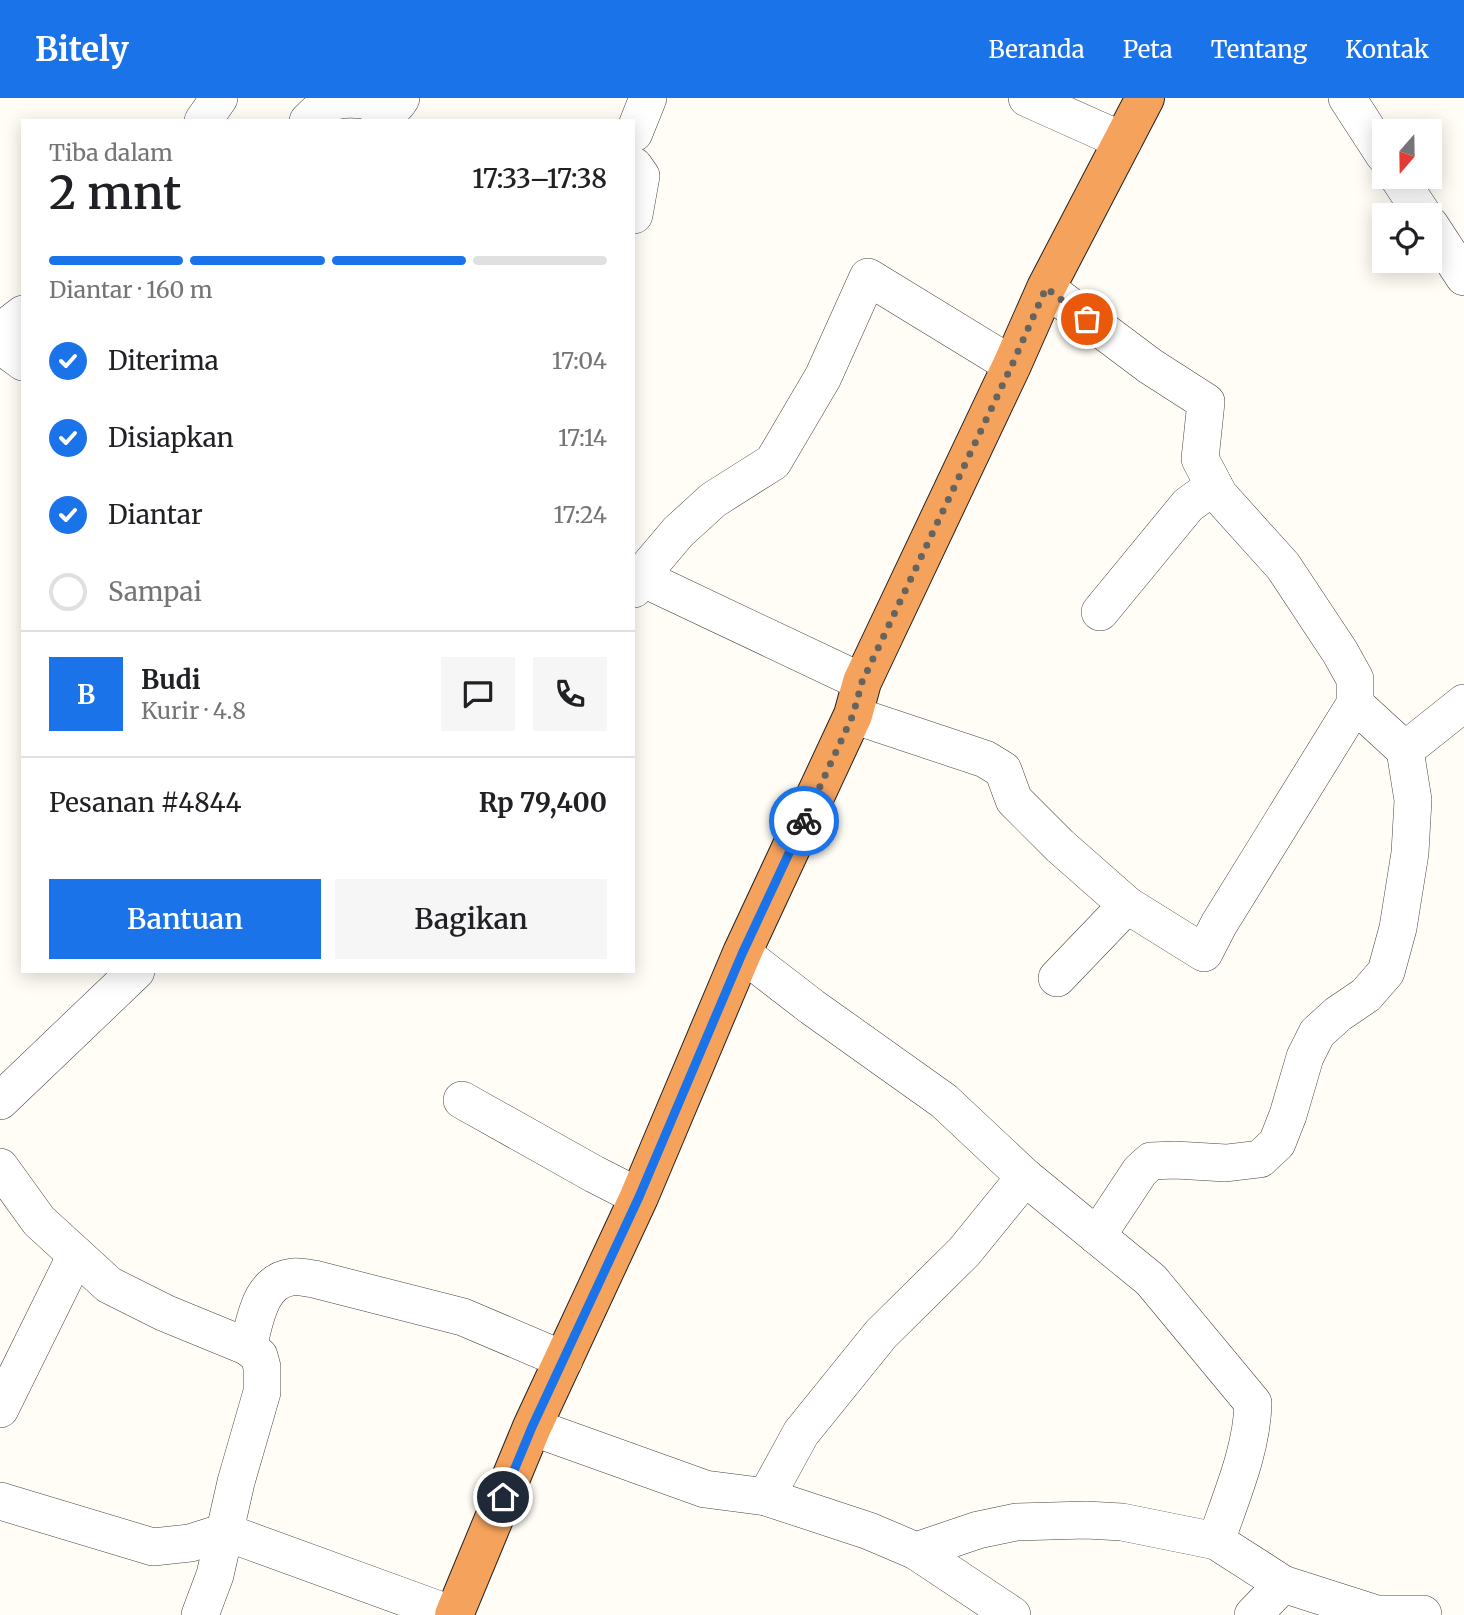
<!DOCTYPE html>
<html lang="id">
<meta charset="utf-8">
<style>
body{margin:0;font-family:Merriweather,serif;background:#f6f6f6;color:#202124;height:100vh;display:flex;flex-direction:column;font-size:26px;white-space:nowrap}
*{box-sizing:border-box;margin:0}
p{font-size:23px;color:#757577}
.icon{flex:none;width:38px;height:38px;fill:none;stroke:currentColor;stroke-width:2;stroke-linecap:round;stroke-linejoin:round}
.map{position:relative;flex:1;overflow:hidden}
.details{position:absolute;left:21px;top:21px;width:614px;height:854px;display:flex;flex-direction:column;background:#fff;border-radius:0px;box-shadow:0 4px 18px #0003}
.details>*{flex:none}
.needle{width:46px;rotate:200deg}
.controls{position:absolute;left:1372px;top:21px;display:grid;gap:14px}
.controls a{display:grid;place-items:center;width:70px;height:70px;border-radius:0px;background:#fff;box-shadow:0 4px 18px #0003;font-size:35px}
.pin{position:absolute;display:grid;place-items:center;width:60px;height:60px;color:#fff;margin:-30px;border:4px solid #fff;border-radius:50%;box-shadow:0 2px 7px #0007}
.courier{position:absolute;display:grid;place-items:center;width:70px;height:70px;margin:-35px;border:5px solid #1a73e8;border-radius:50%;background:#fff;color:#222;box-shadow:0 2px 9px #0007}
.headline em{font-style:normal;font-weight:600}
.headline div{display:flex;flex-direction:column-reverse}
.headline{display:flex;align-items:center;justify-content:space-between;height:119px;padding:0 28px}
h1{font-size:46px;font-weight:600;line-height:52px}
.bar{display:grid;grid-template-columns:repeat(4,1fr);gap:10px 7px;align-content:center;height:84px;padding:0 28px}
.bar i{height:9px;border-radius:5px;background:#e0e0e0}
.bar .active{background:#1a73e8}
.bar p{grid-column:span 4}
.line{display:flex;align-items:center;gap:18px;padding:0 28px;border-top:2px solid #e0e0e0}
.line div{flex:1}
.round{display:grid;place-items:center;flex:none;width:74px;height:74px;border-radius:0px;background:#f6f6f6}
ol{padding:0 28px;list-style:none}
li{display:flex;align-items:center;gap:21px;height:77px}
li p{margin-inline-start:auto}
li .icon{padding:7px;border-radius:50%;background:#1a73e8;color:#fff;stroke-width:4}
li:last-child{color:#757577}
li i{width:38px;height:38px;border:4px solid #e0e0e0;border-radius:50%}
.action{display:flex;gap:14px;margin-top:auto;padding:14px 28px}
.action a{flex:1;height:80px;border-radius:0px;background:#1a73e8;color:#fff;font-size:28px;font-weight:600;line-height:80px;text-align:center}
.action a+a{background:#f6f6f6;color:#202124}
header{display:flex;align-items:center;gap:42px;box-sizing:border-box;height:98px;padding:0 35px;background:#1a73e8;color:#fff}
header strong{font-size:33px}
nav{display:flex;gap:38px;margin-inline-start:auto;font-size:24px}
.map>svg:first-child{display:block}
</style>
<header>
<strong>Bitely</strong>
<nav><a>Beranda</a><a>Peta</a><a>Tentang</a><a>Kontak</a></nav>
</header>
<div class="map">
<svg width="1464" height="1517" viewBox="0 0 1464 1517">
<rect width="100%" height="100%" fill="#fffdf5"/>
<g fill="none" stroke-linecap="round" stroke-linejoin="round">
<defs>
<g id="minor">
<polyline points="1027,0 1123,43"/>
<polyline points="1347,0 1384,57"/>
<polyline points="203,23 219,0"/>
<path d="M308,23C315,16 325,6 335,3C343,1 355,1 363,2C379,5 389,21 401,0"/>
<polyline points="634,35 648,0"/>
<polyline points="634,68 641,78 634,117"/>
<polyline points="1398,79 1423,117"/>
<polyline points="1430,127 1464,179"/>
<polyline points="0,234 23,216"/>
<polyline points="0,247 23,264"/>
<polyline points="640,479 862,584"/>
<polyline points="634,491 640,479 678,434 713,402 773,364 823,279 868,179 1012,267"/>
<polyline points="1100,514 1188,407 1214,388"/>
<polyline points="1355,606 1405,652 1464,605"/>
<polyline points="853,617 985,661 1003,672 1014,702 1060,748 1127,807 1204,855 1219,826 1355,606 1355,581 1340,554 1283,468 1219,397 1200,361 1206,304 1150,268 1046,190"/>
<path d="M742,855L812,909L944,1003L1025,1079L1151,1182L1253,1305C1252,1352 1231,1399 1216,1443L1122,1424L1086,1422L1016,1424L978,1432L916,1453"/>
<polyline points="1057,880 1127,807"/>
<polyline points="462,1002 594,1076 639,1099"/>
<polyline points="0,1003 136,873"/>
<path d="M0,1069L39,1123L109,1187L165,1215L248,1249C255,1224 259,1183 292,1179C299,1178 307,1180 314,1181L463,1219L564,1262"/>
<polyline points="1097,1138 1140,1073 1151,1063 1175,1062 1226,1065 1260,1061 1277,1045 1288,1017 1305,959 1317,935 1338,916 1366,897 1386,874 1398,830 1410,755 1413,702 1405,652"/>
<polyline points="0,1311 76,1157"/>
<polyline points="532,1329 705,1391 766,1399 801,1335 881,1236 964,1154 1025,1079"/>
<polyline points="766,1399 869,1433 916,1453 1012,1517"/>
<polyline points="0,1403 153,1449 190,1445 225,1434 453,1517"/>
<polyline points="1216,1443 1283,1486"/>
<polyline points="200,1517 215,1477 236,1384 262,1294 262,1269 259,1258 248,1249"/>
<polyline points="1253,1517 1283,1486 1377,1516 1423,1516"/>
</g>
<polyline id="highway" points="454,1517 532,1329 639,1099 742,855 853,617 862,584 1012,267 1046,190 1145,0"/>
</defs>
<use href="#minor" stroke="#444" stroke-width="38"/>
<use href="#highway" stroke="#222" stroke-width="40"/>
<use href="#minor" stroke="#fff" stroke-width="37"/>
<use href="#highway" stroke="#f5a25d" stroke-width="38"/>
</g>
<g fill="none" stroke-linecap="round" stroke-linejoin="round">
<polyline stroke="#646461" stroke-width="7" stroke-dasharray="0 12.6" points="804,723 853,617 862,584 1012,267 1046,190 1087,221"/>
<polyline stroke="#1a73e8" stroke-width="9" points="503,1399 532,1329 639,1099 742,856 804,723"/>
</g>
</svg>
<div class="controls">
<a><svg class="needle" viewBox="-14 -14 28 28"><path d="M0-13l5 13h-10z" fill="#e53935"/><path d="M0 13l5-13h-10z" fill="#757577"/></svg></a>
<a><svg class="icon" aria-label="locate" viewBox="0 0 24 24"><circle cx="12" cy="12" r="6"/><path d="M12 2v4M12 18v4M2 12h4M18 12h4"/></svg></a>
</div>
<div class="pin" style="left:1087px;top:221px;background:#ea580c"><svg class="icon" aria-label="bag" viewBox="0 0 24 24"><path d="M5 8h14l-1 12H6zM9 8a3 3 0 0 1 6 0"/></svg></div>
<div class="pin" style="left:503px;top:1399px;background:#1f2937"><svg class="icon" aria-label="home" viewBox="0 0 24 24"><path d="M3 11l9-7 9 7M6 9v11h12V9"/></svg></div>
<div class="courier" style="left:804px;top:723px"><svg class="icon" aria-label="bike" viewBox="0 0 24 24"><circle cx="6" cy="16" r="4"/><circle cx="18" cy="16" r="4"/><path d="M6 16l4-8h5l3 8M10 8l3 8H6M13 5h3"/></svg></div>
<section class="details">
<div class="headline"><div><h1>2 mnt</h1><p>Tiba dalam</p></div><em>17:33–17:38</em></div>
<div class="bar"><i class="active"></i><i class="active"></i><i class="active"></i><i></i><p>Diantar · 160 m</p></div>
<ol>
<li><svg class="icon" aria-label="check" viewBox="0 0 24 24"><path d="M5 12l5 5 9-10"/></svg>Diterima<p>17:04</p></li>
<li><svg class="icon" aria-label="check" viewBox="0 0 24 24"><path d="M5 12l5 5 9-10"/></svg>Disiapkan<p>17:14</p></li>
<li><svg class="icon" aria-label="check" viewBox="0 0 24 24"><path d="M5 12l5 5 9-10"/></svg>Diantar<p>17:24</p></li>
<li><i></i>Sampai</li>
</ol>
<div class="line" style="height:126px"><b class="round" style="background:#1a73e8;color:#fff">B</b><div><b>Budi</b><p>Kurir · 4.8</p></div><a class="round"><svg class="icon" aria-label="chat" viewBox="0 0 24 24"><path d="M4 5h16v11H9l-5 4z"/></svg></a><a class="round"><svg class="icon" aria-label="phone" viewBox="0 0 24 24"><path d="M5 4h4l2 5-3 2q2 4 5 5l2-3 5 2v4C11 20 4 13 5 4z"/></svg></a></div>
<div class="line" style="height:91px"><div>Pesanan #4844</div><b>Rp 79,400</b></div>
<div class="action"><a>Bantuan</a><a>Bagikan</a></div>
</section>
</div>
